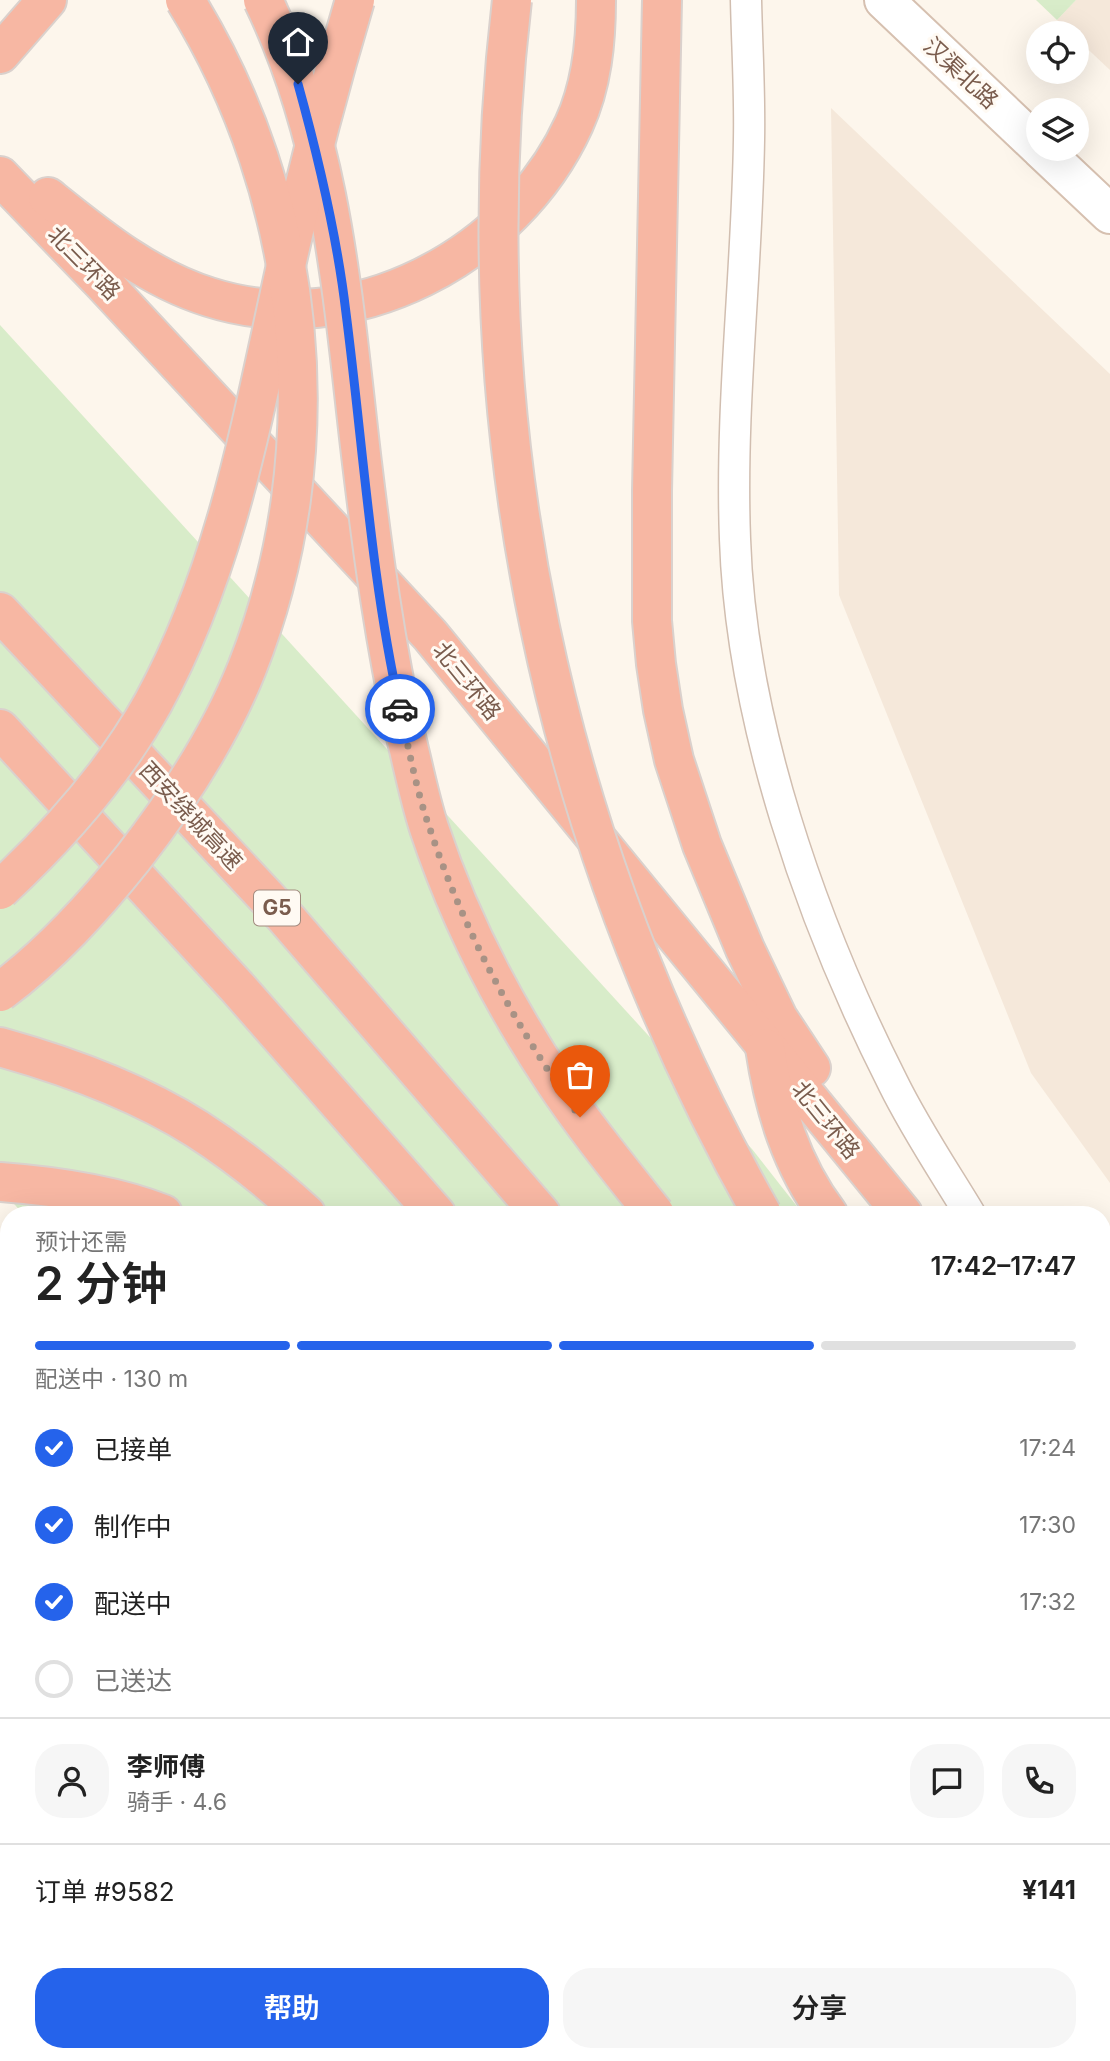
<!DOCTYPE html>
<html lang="zh">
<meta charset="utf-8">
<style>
body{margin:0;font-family:Inter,"Noto Sans SC",sans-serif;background:#f6f6f6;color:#222;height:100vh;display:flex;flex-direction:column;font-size:26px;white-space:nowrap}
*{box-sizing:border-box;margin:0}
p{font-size:23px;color:#767676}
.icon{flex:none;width:38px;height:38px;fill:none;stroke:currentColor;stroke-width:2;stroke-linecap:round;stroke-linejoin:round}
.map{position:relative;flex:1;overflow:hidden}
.drawer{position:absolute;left:0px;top:1206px;width:1111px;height:856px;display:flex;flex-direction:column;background:#fff;border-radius:28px 28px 0 0;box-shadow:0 7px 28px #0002}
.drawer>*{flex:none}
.buttons{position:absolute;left:1026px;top:21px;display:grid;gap:14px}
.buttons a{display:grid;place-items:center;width:63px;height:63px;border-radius:50%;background:#fff;box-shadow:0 7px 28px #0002;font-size:35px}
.pin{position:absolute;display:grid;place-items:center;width:60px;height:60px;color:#fff;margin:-72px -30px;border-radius:50% 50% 50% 0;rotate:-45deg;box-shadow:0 0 7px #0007}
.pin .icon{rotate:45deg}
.courier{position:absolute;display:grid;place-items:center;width:70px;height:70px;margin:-35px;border:5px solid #2563eb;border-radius:50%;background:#fff;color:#222;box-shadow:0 2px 9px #0007}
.summary em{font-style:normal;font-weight:600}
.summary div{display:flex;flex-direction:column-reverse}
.summary{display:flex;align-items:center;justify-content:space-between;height:119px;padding:0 35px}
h1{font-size:46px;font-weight:600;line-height:52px}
.bar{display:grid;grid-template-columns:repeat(4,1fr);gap:10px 7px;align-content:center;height:84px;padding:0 35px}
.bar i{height:9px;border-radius:5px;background:#e0e0e0}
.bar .on{background:#2563eb}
.bar p{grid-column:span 4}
.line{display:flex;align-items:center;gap:18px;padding:0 35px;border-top:2px solid #e0e0e0}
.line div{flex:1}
.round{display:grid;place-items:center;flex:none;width:74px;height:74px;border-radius:28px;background:#f6f6f6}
ol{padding:0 35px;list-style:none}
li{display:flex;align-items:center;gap:21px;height:77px}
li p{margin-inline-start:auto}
li .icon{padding:7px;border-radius:50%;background:#2563eb;color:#fff;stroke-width:4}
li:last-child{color:#767676}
li i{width:38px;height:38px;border:4px solid #e0e0e0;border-radius:50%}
.button{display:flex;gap:14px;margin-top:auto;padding:14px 35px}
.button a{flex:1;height:80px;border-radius:28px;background:#2563eb;color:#fff;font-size:28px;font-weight:600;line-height:80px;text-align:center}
.button a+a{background:#f6f6f6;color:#222}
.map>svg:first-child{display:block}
</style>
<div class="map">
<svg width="1110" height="2061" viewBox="0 0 1110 2061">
<rect width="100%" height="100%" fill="#fdf6ec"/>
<g fill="#f5e8da">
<polygon points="1076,0 1110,0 1110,70 1076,38 1076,33 1071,33 1057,20"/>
<polygon points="831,108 1110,374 1110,1183 1031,1073 839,595"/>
</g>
<g fill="#d8ecc9">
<polygon points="1036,0 1076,0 1057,20"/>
<polygon points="0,325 752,1149 803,1214 23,1214 0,1188"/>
<polygon points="1103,1601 1110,1611 1110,2061 710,2061 704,2053 1102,2053"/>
</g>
<polygon fill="#f3d5c3" stroke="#e6bba3" stroke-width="2" points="1110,1806 1110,1843 1102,1833 1102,1811"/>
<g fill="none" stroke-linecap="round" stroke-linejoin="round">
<defs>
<g id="street">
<path d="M746,0C747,46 750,93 749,140C747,273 730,406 735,539C741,721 811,921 893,1083C915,1128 944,1171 970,1214"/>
<polyline points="1102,1431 1110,1443"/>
<polyline points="0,1547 9,1552"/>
</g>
<g id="secondary">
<polyline points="884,0 1038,146"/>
<polyline points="1041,149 1110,214"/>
</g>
<g id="highway">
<polyline points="662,0 652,491 652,621 656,664 663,710 674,760 702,845 745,949 778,1018 811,1068"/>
<polyline points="0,54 47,0"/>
<polyline points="0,176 103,283 430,635 903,1214"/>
<path d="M48,197C98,237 148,278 209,297C352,343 514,256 574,124C592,85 596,42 596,0"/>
<polyline points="0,612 286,918 541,1214"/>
<polyline points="0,729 237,987 436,1214"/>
<path d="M0,1047C68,1066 137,1091 197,1129C236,1154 272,1183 306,1214"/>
<path d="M765,1048C774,1108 791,1165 828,1214"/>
<path d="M0,1182C54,1186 112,1194 163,1214"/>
<polyline points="0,1278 9,1287"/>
<polyline points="0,1458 9,1462"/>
<polyline points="1102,1462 1110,1472"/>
<polyline points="1102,1584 1110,1594"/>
<polyline points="1102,1701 1110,1711"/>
<polyline points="1102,1933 1110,1943"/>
<polyline points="628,2053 634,2061"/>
<polyline points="938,2053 943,2061"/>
<polyline points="1093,2053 1099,2061"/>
</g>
</defs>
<use href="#street" stroke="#d1beb0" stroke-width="33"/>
<use href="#secondary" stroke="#d6c0b0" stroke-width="42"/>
<use href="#highway" stroke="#dad1cd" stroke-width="42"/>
<use href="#street" stroke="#fff" stroke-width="30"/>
<use href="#secondary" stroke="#fff" stroke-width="38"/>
<use href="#highway" stroke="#f7b7a3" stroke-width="38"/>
<defs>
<g id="highway-bridge">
<path d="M263,0C334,147 343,304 362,463C373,554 385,644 405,733C413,765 419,797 429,828C458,916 502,1002 553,1079C584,1126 620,1170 655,1214"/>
<path d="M512,0C462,424 553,843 762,1214"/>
<path d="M0,890C58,836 114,773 153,703C227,567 252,420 285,270C305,179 328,90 355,0"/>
<path d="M0,992C51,954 93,908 133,858C178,800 220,736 247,668C333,451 308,198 185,0"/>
</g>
</defs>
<use href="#highway-bridge" stroke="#dad1cd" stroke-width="42" stroke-linecap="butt"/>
<use href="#highway-bridge" stroke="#f7b7a3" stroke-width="38"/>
</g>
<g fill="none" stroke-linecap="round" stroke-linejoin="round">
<path stroke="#a89285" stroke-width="7" stroke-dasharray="0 12.6" d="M400,709C409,749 416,790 430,829C464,932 517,1029 580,1117"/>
<path stroke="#2563eb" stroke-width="9" d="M298,84C319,160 337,235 346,313C363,445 371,579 400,709"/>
</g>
<g text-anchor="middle" stroke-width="6" stroke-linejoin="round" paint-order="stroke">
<rect fill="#fffaf3" stroke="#a28b7f" stroke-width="2" x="254" y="890.5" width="46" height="35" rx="5"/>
<g font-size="21" font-weight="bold" fill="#7a5c4d">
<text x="277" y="915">G5</text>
</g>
<g font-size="23" fill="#7a5c4d" stroke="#fffaf3">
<text transform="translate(961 73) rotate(43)" y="8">汉渠北路</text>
<text transform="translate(84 263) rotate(46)" y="8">北三环路</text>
<text transform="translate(467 681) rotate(51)" y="8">北三环路</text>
<text transform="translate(191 816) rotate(47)" y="8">西安绕城高速</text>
<text transform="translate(826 1120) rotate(51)" y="8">北三环路</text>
</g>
</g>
</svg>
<div class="buttons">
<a><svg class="icon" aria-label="locate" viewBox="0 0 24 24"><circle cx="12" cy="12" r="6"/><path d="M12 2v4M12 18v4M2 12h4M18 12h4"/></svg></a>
<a><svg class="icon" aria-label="layers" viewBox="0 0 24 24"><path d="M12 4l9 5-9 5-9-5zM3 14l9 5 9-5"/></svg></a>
</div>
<div class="pin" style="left:580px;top:1117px;background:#ea580c"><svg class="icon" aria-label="bag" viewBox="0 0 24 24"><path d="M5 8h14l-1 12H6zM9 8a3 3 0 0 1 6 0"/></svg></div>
<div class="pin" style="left:298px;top:84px;background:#1f2937"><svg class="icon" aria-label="home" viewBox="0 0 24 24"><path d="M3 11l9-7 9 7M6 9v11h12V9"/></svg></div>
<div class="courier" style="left:400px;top:709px"><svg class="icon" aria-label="car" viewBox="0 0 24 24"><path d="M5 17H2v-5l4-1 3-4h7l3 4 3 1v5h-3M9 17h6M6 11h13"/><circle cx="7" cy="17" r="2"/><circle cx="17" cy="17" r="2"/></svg></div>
<section class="drawer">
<div class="summary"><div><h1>2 分钟</h1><p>预计还需</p></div><em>17:42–17:47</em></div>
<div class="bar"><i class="on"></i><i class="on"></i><i class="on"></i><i></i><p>配送中 · 130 m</p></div>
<ol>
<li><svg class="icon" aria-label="check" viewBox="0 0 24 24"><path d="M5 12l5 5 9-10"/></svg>已接单<p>17:24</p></li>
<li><svg class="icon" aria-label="check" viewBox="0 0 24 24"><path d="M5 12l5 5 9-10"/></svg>制作中<p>17:30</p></li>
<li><svg class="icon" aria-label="check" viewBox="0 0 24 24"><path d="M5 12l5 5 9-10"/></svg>配送中<p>17:32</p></li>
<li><i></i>已送达</li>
</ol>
<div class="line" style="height:126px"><a class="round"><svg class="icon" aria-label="person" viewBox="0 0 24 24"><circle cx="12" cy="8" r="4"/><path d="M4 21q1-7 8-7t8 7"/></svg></a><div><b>李师傅</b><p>骑手 · 4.6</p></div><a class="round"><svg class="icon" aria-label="chat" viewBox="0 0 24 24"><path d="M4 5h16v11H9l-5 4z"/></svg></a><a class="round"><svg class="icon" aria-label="phone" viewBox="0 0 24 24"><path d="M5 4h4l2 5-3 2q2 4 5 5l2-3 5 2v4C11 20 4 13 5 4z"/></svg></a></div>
<div class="line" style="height:91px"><div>订单 #9582</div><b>¥141</b></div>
<div class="button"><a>帮助</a><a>分享</a></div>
</section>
</div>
